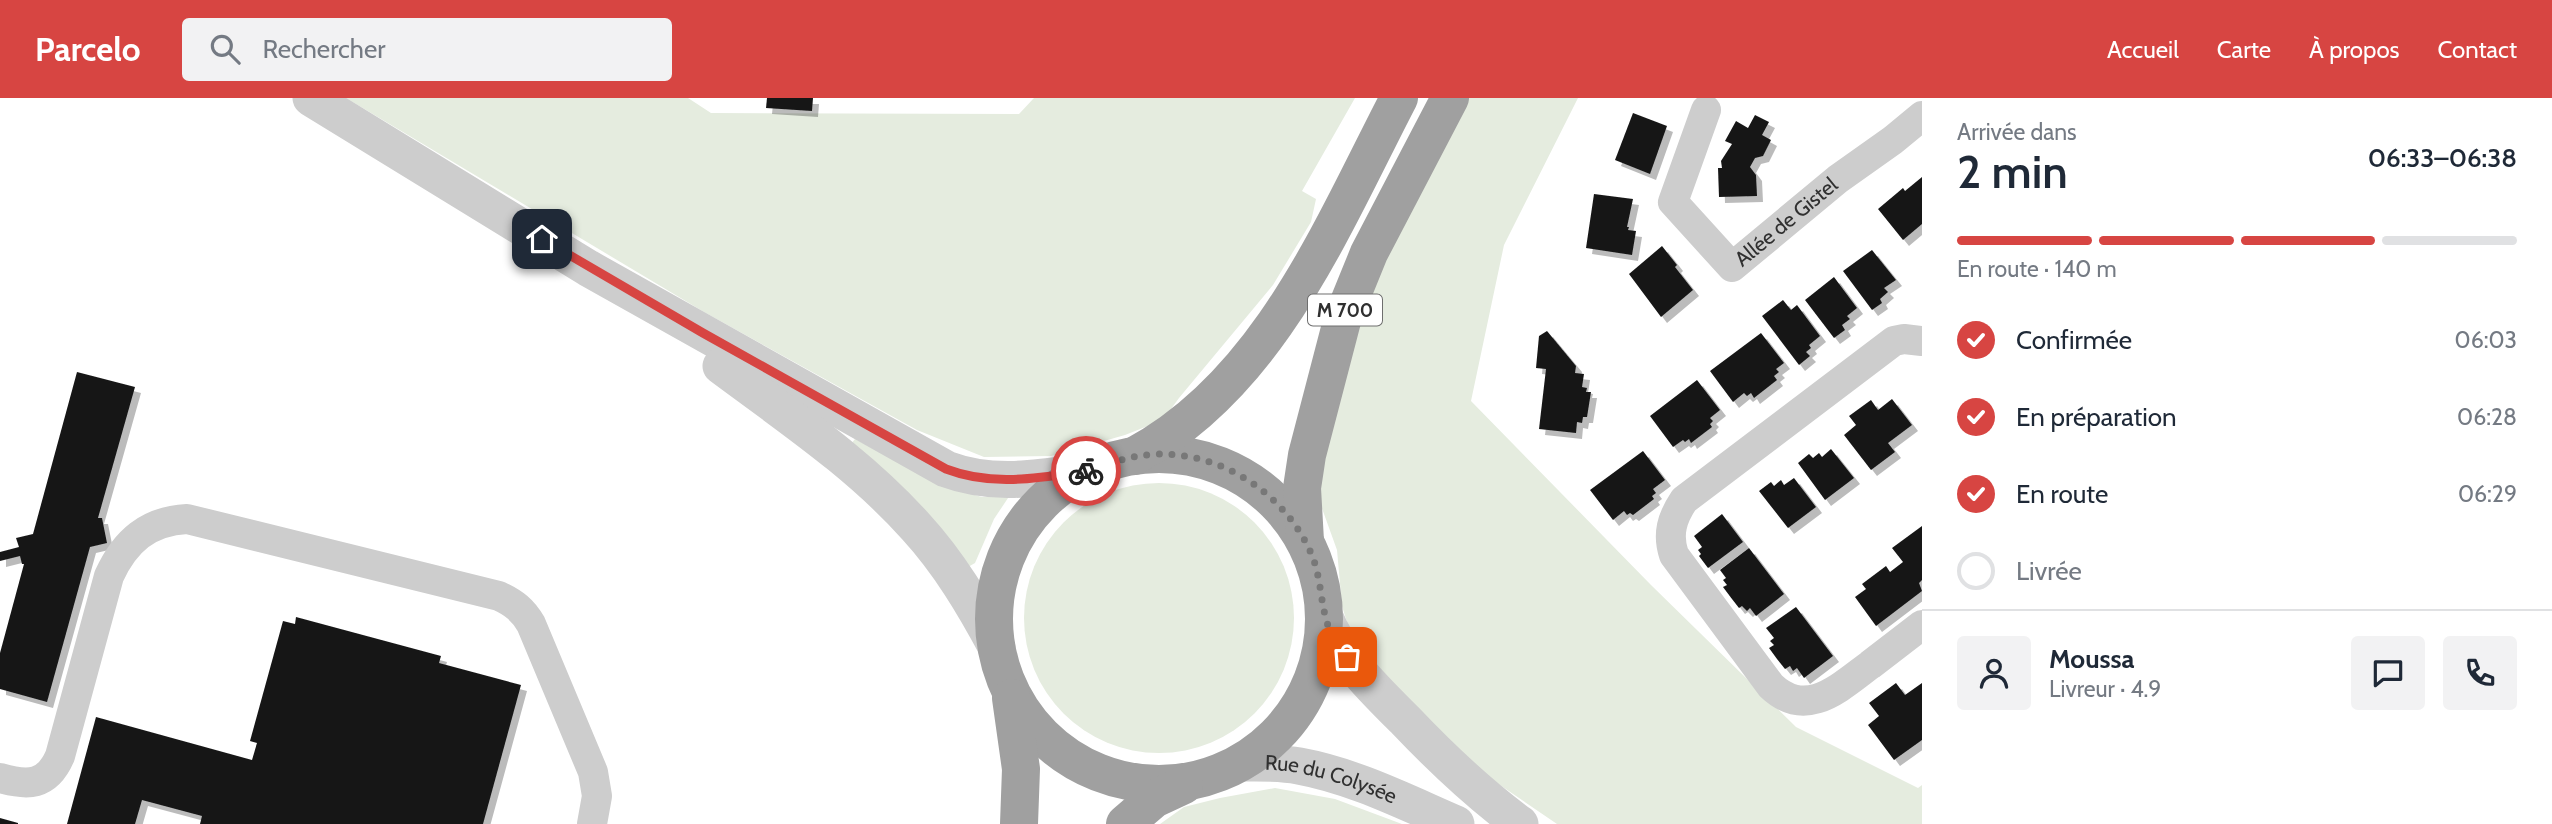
<!DOCTYPE html>
<html lang="fr">
<meta charset="utf-8">
<style>
body{margin:0;font-family:Cabin,sans-serif;background:#f2f2f3;color:#1f2937;height:100vh;display:flex;flex-direction:column;font-size:26px;white-space:nowrap}
*{box-sizing:border-box;margin:0}
p{font-size:23px;color:#747a83}
.icon{flex:none;width:38px;height:38px;fill:none;stroke:currentColor;stroke-width:2;stroke-linecap:round;stroke-linejoin:round}
.map{position:relative;flex:1;overflow:hidden}
.details{display:flex;flex-direction:column;background:#fff;width:630px}
.details>*{flex:none}
.pin{position:absolute;display:grid;place-items:center;width:60px;height:60px;color:#fff;margin:-30px;border-radius:14px;box-shadow:0 4px 10px #0006}
.courier{position:absolute;display:grid;place-items:center;width:70px;height:70px;margin:-35px;border:5px solid #d74542;border-radius:50%;background:#fff;color:#222;box-shadow:0 2px 9px #0007}
.head em{font-style:normal;font-weight:600}
.head div{display:flex;flex-direction:column-reverse}
.head{display:flex;align-items:center;justify-content:space-between;height:119px;padding:0 35px}
h1{font-size:46px;font-weight:600;line-height:52px}
.bar{display:grid;grid-template-columns:repeat(4,1fr);gap:10px 7px;align-content:center;height:84px;padding:0 35px}
.bar i{height:9px;border-radius:5px;background:#e0e1e3}
.bar .current{background:#d74542}
.bar p{grid-column:span 4}
.line{display:flex;align-items:center;gap:18px;padding:0 35px;border-top:2px solid #e0e1e3}
.line div{flex:1}
.round{display:grid;place-items:center;flex:none;width:74px;height:74px;border-radius:7px;background:#f2f2f3}
ol{padding:0 35px;list-style:none}
li{display:flex;align-items:center;gap:21px;height:77px}
li p{margin-inline-start:auto}
li .icon{padding:7px;border-radius:50%;background:#d74542;color:#fff;stroke-width:4}
li:last-child{color:#747a83}
li i{width:38px;height:38px;border:4px solid #e0e1e3;border-radius:50%}
header{display:flex;align-items:center;gap:42px;box-sizing:border-box;height:98px;padding:0 35px;background:#d74542;color:#fff}
header strong{font-size:33px}
nav{display:flex;gap:38px;margin-inline-start:auto;font-size:24px}
.search{width:490px;height:63px;background:#f2f2f3;display:flex;align-items:center;gap:18px;box-sizing:border-box;padding:0 24px;border-radius:7px;color:#747a83;font-size:26px}
main{display:flex;flex:1;min-height:0}
.map>svg:first-child{display:block}
</style>
<header>
<strong>Parcelo</strong>
<div class="search"><svg class="icon" aria-label="search" viewBox="0 0 24 24"><circle cx="10" cy="10" r="6"/><path d="M15 15l6 6"/></svg>Rechercher</div>
<nav><a>Accueil</a><a>Carte</a><a>À propos</a><a>Contact</a></nav>
</header>
<main>
<div class="map">
<svg width="1922" height="726" viewBox="0 0 1922 726">
<defs>
<filter id="shadow"><feDropShadow dx="6" dy="6" stdDeviation="0" flood-color="#0004"/></filter>
</defs>
<rect width="100%" height="100%" fill="#fff"/>
<g fill="#e5ecdf">
<polygon points="346,0 688,0 711,15 1019,16 1034,0 1355,0 1302,93 1316,101 1311,124 1273,187 1179,300 1163,322 1125,337 1051,358 984,359 917,332 704,214"/>
<polygon points="1464,0 1578,0 1504,147 1471,303 1651,487 1796,629 1918,690 1922,687 1922,726 1557,726 1494,683 1443,641 1366,558 1349,531 1342,508 1337,452 1319,402 1317,377 1354,232 1380,164"/>
<polygon points="855,341 946,389 982,399 1010,397 994,421 975,465 968,469 851,346"/>
<circle cx="1159" cy="520" r="135"/>
<polygon points="1275,690 1335,701 1402,726 1160,726 1184,709 1220,700"/>
</g>
<g fill="#171717" filter="url(#shadow)">
<polygon points="767,0 813,0 812,13 766,10"/>
<polygon points="1633,15 1667,28 1650,76 1615,62"/>
<polygon points="1755,17 1769,24 1762,37 1771,42 1763,58 1755,60 1750,69 1756,77 1757,98 1719,99 1718,70 1722,70 1721,63 1732,46 1725,43 1736,23 1748,30"/>
<polygon points="1922,79 1922,126 1903,142 1878,111 1903,90 1905,93"/>
<polygon points="1594,96 1633,101 1627,129 1629,129 1628,132 1636,133 1632,157 1586,150"/>
<polygon points="1662,148 1677,167 1675,169 1693,192 1661,219 1629,176"/>
<polygon points="1872,152 1896,182 1884,190 1888,194 1880,201 1882,205 1872,212 1843,173"/>
<polygon points="1834,179 1857,210 1847,218 1850,221 1842,227 1845,232 1834,240 1805,202"/>
<polygon points="1783,202 1791,212 1797,207 1820,238 1809,247 1811,250 1806,254 1810,258 1799,267 1762,218"/>
<polygon points="1547,233 1576,268 1575,275 1584,276 1582,289 1587,290 1586,294 1591,294 1587,319 1583,319 1582,325 1577,324 1576,335 1539,331 1546,271 1536,270 1539,238"/>
<polygon points="1761,235 1784,265 1776,271 1779,274 1774,278 1777,282 1754,300 1751,295 1747,298 1744,295 1733,304 1710,273"/>
<polygon points="77,274 135,289 98,420 102,420 107,445 90,449 47,604 0,591 0,555 24,466 22,466 20,458 0,463 0,454 19,449 16,440 33,436"/>
<polygon points="1697,282 1720,312 1710,320 1713,323 1710,326 1712,329 1691,345 1689,341 1685,344 1683,342 1673,349 1650,318"/>
<polygon points="1892,301 1912,327 1888,345 1895,354 1871,372 1844,337 1856,327 1849,318 1871,302 1878,312"/>
<polygon points="1831,351 1854,380 1825,402 1798,365 1809,356 1813,360 1819,355 1822,359"/>
<polygon points="1643,353 1665,382 1653,391 1656,395 1652,398 1654,401 1633,417 1630,415 1627,417 1624,413 1613,422 1590,392"/>
<polygon points="1794,380 1816,409 1788,430 1759,393 1771,384 1774,388 1781,382 1784,387"/>
<polygon points="1722,416 1743,444 1708,470 1699,458 1701,456 1698,452 1702,449 1694,438"/>
<polygon points="1922,428 1922,482 1919,485 1922,493 1876,528 1855,499 1866,491 1862,486 1886,468 1890,474 1903,464 1892,450"/>
<polygon points="1749,450 1784,496 1756,518 1750,510 1747,513 1742,508 1739,510 1732,501 1723,489 1727,487 1723,482 1726,480 1720,472"/>
<polygon points="1796,509 1833,558 1804,580 1797,570 1793,573 1790,568 1785,571 1777,561 1769,550 1774,547 1770,543 1774,540 1766,530"/>
<polygon points="296,519 441,558 439,565 521,587 483,726 200,726 202,718 142,702 135,726 67,726 96,619 252,662 257,645 250,643 283,523 295,526"/>
<polygon points="1896,585 1905,597 1922,585 1922,642 1894,662 1868,627 1879,618 1869,605"/>
<polygon points="0,720 18,725 18,726 0,726"/>
</g>
<g fill="none" stroke-linecap="round" stroke-linejoin="round">
<g stroke="#cdcdcd" stroke-width="30">
<path id="s1" d="M1706,12L1673,104L1732,169L1838,81L1893,42L1922,18"/>
<path d="M1922,243L1904,241L1894,243L1684,402C1672,420 1667,436 1674,457L1771,588C1807,622 1840,589 1870,567C1887,554 1905,540 1922,527"/>
<path d="M0,680C28,688 47,688 60,658L109,478C125,443 148,423 187,421L499,498C514,505 523,512 531,526L593,674L597,698L592,726"/>
</g>
<g stroke="#cdcdcd" stroke-width="37">
<path d="M311,0L588,170L946,371C994,389 1039,380 1088,373"/>
<path d="M721,268C788,318 860,366 916,429C949,465 974,507 997,550"/>
<path d="M1324,517C1340,559 1374,591 1405,622C1441,660 1478,695 1520,726"/>
<path id="s2" d="M1240,665C1260,665 1279,664 1299,668C1354,678 1405,704 1456,726"/>
</g>
<g stroke="#a0a0a0" stroke-width="38">
<circle cx="1159" cy="521" r="165"/>
<path d="M1134,358C1269,286 1332,129 1399,0"/>
<polyline points="1305,443 1302,390 1307,357 1343,219 1369,155 1450,0"/>
<polyline points="1011,600 1021,671 1019,726"/>
<polyline points="1125,726 1154,701 1184,687"/>
</g>
</g>
<g fill="none" stroke-linecap="round" stroke-linejoin="round">
<path stroke="#787878" stroke-width="7" stroke-dasharray="0 12.6" d="M1086,373C1110,365 1132,357 1158,356C1223,355 1285,396 1311,455C1320,476 1320,496 1325,517C1328,533 1338,547 1347,559"/>
<path stroke="#d74542" stroke-width="9" d="M542,141L703,235L946,371C993,389 1037,380 1086,373"/>
</g>
<g text-anchor="middle" stroke-width="7" stroke-linejoin="round" paint-order="stroke">
<rect fill="#fff" stroke="#6e6e6e" stroke-width="2" x="1308" y="196.5" width="74" height="31" rx="5"/>
<g font-size="19" font-weight="bold" fill="#303030">
<text x="1345" y="219">M 700</text>
</g>
<g font-size="21" fill="#303030" stroke="#fff">
<text dy="7" stroke="none"><textPath href="#s1" startOffset="256">Allée de Gistel</textPath></text>
<text dy="7" stroke="none"><textPath href="#s2" startOffset="93">Rue du Colysée</textPath></text>
</g>
</g>
</svg>
<div class="pin" style="left:1347px;top:559px;background:#ea580c"><svg class="icon" aria-label="bag" viewBox="0 0 24 24"><path d="M5 8h14l-1 12H6zM9 8a3 3 0 0 1 6 0"/></svg></div>
<div class="pin" style="left:542px;top:141px;background:#1f2937"><svg class="icon" aria-label="home" viewBox="0 0 24 24"><path d="M3 11l9-7 9 7M6 9v11h12V9"/></svg></div>
<div class="courier" style="left:1086px;top:373px"><svg class="icon" aria-label="bike" viewBox="0 0 24 24"><circle cx="6" cy="16" r="4"/><circle cx="18" cy="16" r="4"/><path d="M6 16l4-8h5l3 8M10 8l3 8H6M13 5h3"/></svg></div>
</div>
<section class="details">
<div class="head"><div><h1>2 min</h1><p>Arrivée dans</p></div><em>06:33–06:38</em></div>
<div class="bar"><i class="current"></i><i class="current"></i><i class="current"></i><i></i><p>En route · 140 m</p></div>
<ol>
<li><svg class="icon" aria-label="check" viewBox="0 0 24 24"><path d="M5 12l5 5 9-10"/></svg>Confirmée<p>06:03</p></li>
<li><svg class="icon" aria-label="check" viewBox="0 0 24 24"><path d="M5 12l5 5 9-10"/></svg>En préparation<p>06:28</p></li>
<li><svg class="icon" aria-label="check" viewBox="0 0 24 24"><path d="M5 12l5 5 9-10"/></svg>En route<p>06:29</p></li>
<li><i></i>Livrée</li>
</ol>
<div class="line" style="height:126px"><a class="round"><svg class="icon" aria-label="person" viewBox="0 0 24 24"><circle cx="12" cy="8" r="4"/><path d="M4 21q1-7 8-7t8 7"/></svg></a><div><b>Moussa</b><p>Livreur · 4.9</p></div><a class="round"><svg class="icon" aria-label="chat" viewBox="0 0 24 24"><path d="M4 5h16v11H9l-5 4z"/></svg></a><a class="round"><svg class="icon" aria-label="phone" viewBox="0 0 24 24"><path d="M5 4h4l2 5-3 2q2 4 5 5l2-3 5 2v4C11 20 4 13 5 4z"/></svg></a></div>
</section>
</main>
